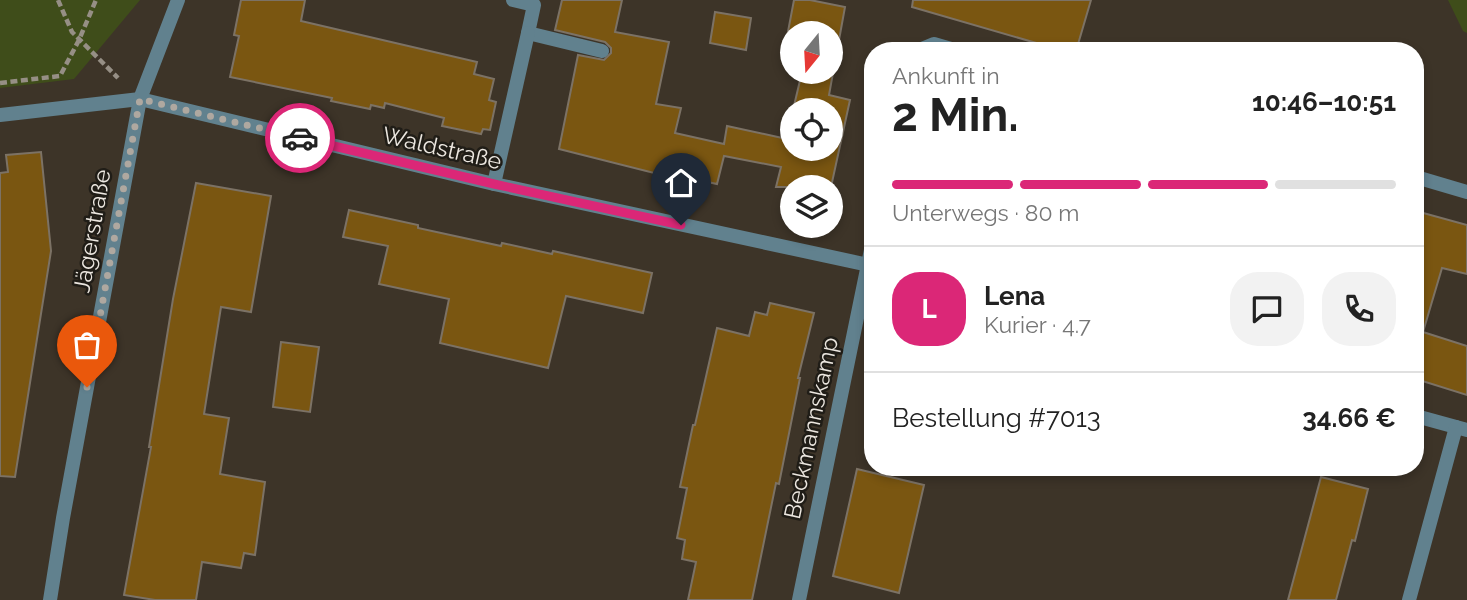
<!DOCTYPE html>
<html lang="de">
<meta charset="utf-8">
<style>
body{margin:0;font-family:Raleway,sans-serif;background:#f2f2f2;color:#222;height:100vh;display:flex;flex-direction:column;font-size:26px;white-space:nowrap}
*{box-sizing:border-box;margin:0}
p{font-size:23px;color:#767676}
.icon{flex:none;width:38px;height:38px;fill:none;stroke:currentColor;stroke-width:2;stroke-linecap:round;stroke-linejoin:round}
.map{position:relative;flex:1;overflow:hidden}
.side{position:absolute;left:864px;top:42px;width:560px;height:434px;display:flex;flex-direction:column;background:#fff;border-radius:28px;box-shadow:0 4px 10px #0003}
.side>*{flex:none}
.needle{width:46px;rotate:198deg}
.fabs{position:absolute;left:780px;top:21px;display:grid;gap:14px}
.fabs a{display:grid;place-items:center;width:63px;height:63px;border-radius:50%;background:#fff;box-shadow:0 4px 10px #0003;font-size:35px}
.pin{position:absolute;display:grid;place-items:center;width:60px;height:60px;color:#fff;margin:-72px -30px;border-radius:50% 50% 50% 0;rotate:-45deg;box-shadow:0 0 7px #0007}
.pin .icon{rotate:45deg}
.courier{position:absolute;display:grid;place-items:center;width:70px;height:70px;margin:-35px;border:5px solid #db2777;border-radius:50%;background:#fff;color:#222;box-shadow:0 2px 9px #0007}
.headline em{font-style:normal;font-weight:700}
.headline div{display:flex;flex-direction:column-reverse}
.headline{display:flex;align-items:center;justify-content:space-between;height:119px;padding:0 28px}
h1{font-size:46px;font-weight:700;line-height:52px}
.bar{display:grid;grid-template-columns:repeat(4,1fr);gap:10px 7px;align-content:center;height:84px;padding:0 28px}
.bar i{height:9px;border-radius:5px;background:#e0e0e0}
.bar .active{background:#db2777}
.bar p{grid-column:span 4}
.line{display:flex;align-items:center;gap:18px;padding:0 28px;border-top:2px solid #e0e0e0}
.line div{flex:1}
.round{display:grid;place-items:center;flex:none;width:74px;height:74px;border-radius:28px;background:#f2f2f2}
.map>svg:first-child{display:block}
</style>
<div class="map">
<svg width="1467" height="600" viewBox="0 0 1467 600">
<rect width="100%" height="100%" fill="#3d3428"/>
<g fill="#3f4d1a">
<polygon points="0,0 140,0 74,79 0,88"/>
<polygon points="1448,0 1467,0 1467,33 1463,31"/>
</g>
<g fill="#7a5611" stroke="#7c7265" stroke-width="2">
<polygon points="241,0 305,0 301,21 477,62 474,74 494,79 489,100 496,102 490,130 483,129 481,134 442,126 444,118 385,103 384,108 371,105 370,109 331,101 332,98 230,77 239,36 234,35"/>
<polygon points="562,0 622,0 615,32 669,42 656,104 681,108 675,133 724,144 727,126 787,139 793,113 793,149 831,149 831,110 793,110 802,72 831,72 831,33 793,33 793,44 786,42 794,0 810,0 845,7 829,95 850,100 831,187 776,187 781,167 724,156 717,184 666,173 666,176 559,149 578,55 604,60 611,53 611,48 605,42 555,30"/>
<polygon points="913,0 1091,0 1076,51 1064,51 912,7"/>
<polygon points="715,12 751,18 746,50 710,43"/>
<polygon points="41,152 51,251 15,477 0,476 0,173 8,172 6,155"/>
<polygon points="196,183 271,196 251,312 221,307 204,414 229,418 220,474 265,482 255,555 244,553 241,568 202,562 196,600 155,600 124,595 151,447 149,447 173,299"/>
<polygon points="349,210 418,225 418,228 501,246 502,243 552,254 553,251 652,273 643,313 566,296 548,368 440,343 449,299 379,284 388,246 343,237"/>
<polygon points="1416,211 1467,225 1467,274 1442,268 1423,332 1467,346 1467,395 1416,379"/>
<polygon points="770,303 814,313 798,378 800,378 779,484 776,483 752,600 688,600 696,562 682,559 685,540 677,538 687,488 680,487 693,425 695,425 717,328 749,336 755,312 767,315"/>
<polygon points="281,342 319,347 310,412 273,407"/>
<polygon points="857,469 924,485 899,593 833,576"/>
<polygon points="1321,477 1368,489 1355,541 1352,540 1336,600 1288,600"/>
</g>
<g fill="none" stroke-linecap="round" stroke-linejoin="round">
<g stroke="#968f85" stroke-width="4.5" stroke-dasharray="7 3.5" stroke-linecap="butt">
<polyline points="58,0 72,32 118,78"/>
<polyline points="0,83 60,76 79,40 96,0"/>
</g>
<g stroke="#61818e" stroke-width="14">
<polyline points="513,0 534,5 528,33 602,51"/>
<polyline points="494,184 528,33"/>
</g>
<g stroke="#61818e" stroke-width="14">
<polyline points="917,51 934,44 958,51"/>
<polyline points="0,115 140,99 494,184 873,266"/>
<polyline points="1416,177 1467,192"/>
<polyline points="1416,416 1467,430"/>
<polyline points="50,600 63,518 140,99 178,0"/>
<polyline points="799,600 873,240"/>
<polyline points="1409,600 1456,427"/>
</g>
</g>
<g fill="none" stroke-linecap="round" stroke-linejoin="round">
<polyline stroke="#afa8a0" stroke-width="7" stroke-dasharray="0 12.6" points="87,387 140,99 300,138"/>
<polyline stroke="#db2777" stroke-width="9" points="300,138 494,184 681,225"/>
</g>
<g text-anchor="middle" stroke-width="5" stroke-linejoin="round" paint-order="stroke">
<g font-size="23" fill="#ece7e0" stroke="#201d17">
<text transform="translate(442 148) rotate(13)" y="8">Waldstraße</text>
<text transform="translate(92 231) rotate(-80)" y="8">Jägerstraße</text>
<text transform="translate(811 428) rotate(-78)" y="8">Beckmannskamp</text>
</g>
</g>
</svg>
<div class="fabs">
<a><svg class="needle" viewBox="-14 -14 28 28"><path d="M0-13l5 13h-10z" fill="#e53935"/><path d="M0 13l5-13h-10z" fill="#767676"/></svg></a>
<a><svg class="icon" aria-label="locate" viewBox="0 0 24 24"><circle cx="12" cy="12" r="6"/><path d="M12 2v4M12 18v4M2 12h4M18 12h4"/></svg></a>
<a><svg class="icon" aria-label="layers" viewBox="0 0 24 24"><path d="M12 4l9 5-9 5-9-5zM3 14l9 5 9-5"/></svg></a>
</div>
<div class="pin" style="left:87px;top:387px;background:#ea580c"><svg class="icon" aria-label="bag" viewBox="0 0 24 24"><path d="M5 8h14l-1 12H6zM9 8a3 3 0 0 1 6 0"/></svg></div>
<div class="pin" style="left:681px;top:225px;background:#1f2937"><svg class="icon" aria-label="home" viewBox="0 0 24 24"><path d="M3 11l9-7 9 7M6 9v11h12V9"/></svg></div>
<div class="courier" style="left:300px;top:138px"><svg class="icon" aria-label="car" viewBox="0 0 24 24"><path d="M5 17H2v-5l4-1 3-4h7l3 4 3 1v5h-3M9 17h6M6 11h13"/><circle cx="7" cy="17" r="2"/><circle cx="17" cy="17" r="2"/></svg></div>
<section class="side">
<div class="headline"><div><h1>2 Min.</h1><p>Ankunft in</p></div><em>10:46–10:51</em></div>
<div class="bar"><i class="active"></i><i class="active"></i><i class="active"></i><i></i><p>Unterwegs · 80 m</p></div>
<div class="line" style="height:126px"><b class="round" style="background:#db2777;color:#fff">L</b><div><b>Lena</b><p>Kurier · 4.7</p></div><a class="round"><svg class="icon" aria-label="chat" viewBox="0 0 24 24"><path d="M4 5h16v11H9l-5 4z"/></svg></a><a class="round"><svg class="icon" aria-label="phone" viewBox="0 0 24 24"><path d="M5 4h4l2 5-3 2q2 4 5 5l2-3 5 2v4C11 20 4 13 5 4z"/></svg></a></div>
<div class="line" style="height:91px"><div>Bestellung #7013</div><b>34.66 €</b></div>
</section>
</div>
